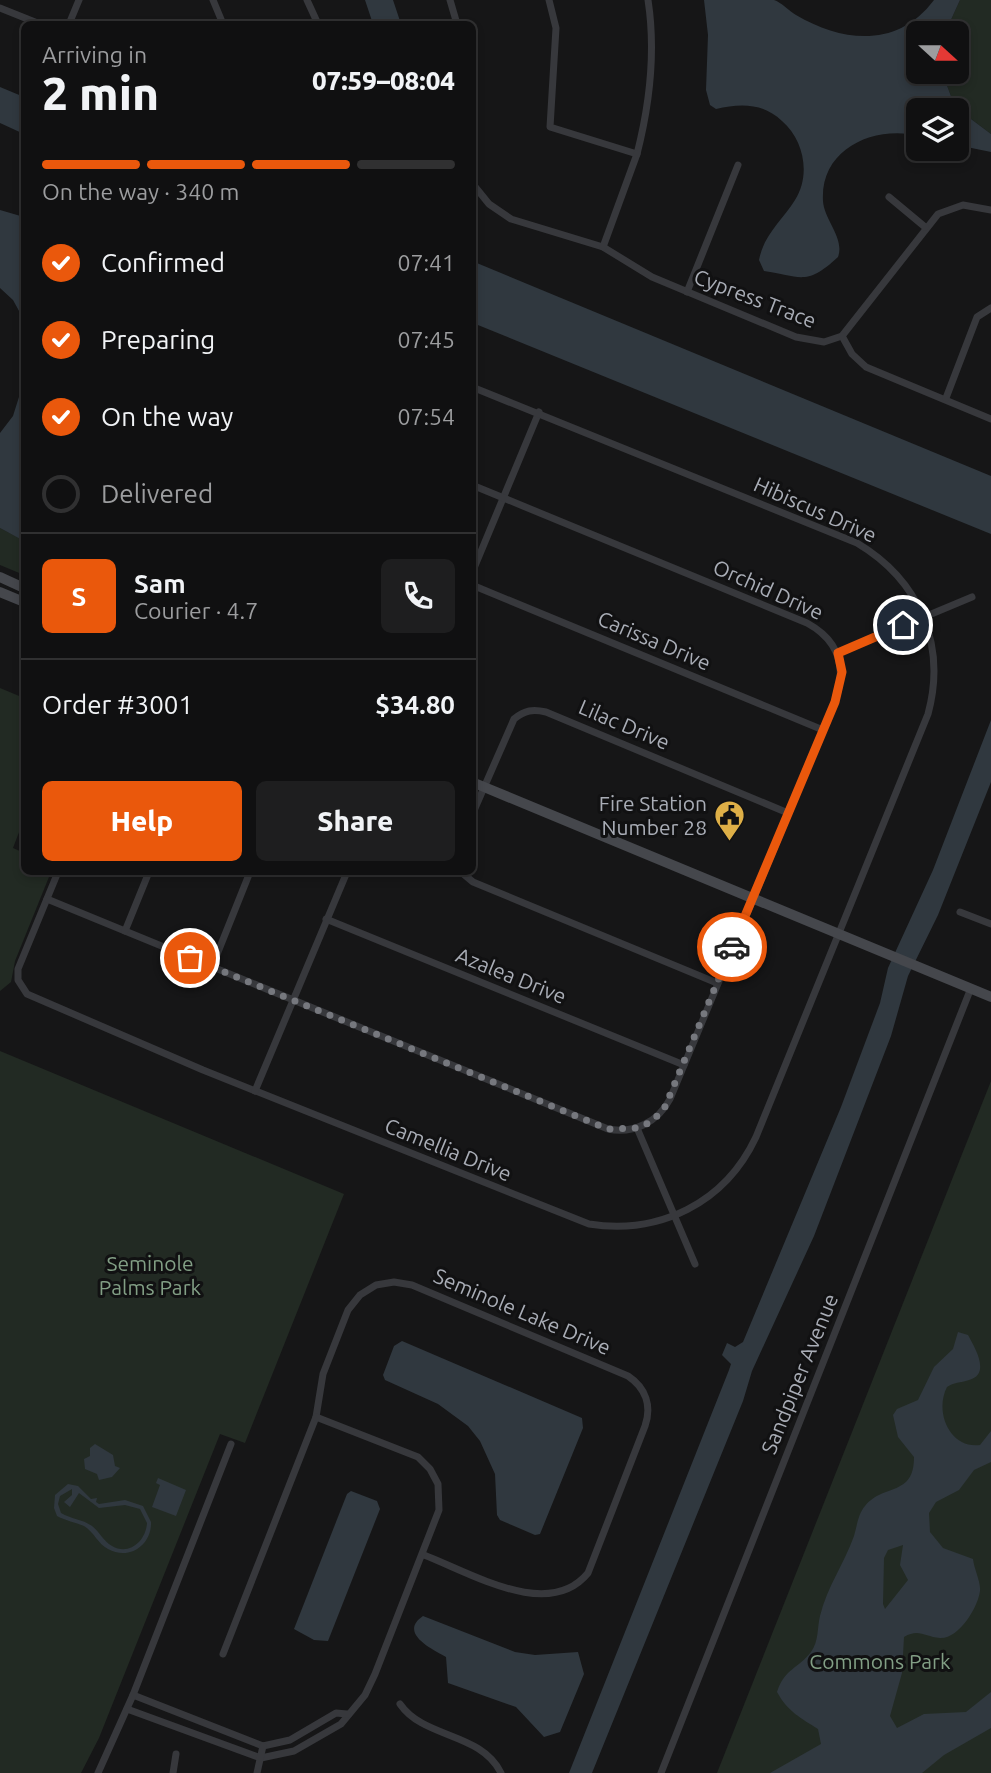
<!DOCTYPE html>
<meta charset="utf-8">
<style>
body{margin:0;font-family:Ubuntu,sans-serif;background:#1e1e1f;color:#f1f3f6;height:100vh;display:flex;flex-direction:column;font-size:26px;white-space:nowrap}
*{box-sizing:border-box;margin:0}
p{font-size:23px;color:#9c9d9f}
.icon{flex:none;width:38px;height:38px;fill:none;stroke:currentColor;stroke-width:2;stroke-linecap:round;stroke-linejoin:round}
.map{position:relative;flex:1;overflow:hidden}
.side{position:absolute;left:21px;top:21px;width:455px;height:854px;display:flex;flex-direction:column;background:#101011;border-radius:10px;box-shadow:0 4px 10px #0003,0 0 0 2px #303031}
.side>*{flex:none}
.needle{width:46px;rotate:111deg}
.tools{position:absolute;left:906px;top:21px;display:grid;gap:14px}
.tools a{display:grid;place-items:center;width:63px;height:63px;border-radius:10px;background:#101011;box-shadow:0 4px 10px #0003,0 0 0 2px #303031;font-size:35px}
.pin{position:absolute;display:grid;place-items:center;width:60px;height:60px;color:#fff;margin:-30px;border:4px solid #fff;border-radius:50%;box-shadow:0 2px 7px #0007}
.courier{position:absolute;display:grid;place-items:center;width:70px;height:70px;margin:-35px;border:5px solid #ea580c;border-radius:50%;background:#fff;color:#222;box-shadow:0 2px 9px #0007}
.head em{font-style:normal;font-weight:800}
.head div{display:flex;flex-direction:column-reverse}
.head{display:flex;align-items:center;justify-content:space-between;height:119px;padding:0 21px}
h1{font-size:46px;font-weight:800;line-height:52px}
.bar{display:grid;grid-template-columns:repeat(4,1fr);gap:10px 7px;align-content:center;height:84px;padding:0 21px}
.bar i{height:9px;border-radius:5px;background:#303031}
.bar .active{background:#ea580c}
.bar p{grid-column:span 4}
.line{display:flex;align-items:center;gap:18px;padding:0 21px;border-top:2px solid #303031}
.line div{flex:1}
.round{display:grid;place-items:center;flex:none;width:74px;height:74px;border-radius:10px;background:#1e1e1f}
ol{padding:0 21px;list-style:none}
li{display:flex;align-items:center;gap:21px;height:77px}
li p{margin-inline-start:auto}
li .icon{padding:7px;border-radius:50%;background:#ea580c;color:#fff;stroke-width:4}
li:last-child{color:#9c9d9f}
li i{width:38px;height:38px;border:4px solid #303031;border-radius:50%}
.button{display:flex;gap:14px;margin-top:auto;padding:14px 21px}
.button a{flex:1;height:80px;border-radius:10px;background:#ea580c;color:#fff;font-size:28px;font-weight:800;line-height:80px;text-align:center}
.button a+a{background:#1e1e1f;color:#f1f3f6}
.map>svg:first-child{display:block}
</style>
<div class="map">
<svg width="991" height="1773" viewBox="0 0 991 1773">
<rect width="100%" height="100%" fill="#161617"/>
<g fill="#222a23">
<polygon points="960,0 991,0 991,134 955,107 942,72 957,72 957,33 945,33"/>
<polygon points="0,528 21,539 24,532 24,575 0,565"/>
<polygon points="0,688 24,698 24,819 13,848 24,853 24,872 51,872 15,961 11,982 0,991"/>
<polygon points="0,1051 344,1194 245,1443 220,1434 99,1738 81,1773 0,1773"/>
<polygon points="991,1081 991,1773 717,1773"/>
</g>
<g fill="#30383f" fill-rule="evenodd">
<polygon points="365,0 393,0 401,24 373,24"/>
<path d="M704,0C725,0 753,0 774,0C781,2 789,11 796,15C844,43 898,48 934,0H960L945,33H919V72H942L955,107L991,134V152L957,145V110H919V136C875,125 820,148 823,201C824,220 845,238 838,257C806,287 800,276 764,271L759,260C764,234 782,221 795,200C811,175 804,140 782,121C763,103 741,103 716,109L710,105L706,90L708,35Z"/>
<polygon points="0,87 24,97 24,134 0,123"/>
<polygon points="0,210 24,217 24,320 13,300 0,288"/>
<polygon points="472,261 991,476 991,534 473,323"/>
<polygon points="24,381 24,541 0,528 0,433 13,416"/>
<polygon points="991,720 991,782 938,915 908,976 891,1036 814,1236 752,1371 743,1401 592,1773 569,1773 729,1370 731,1364 722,1355 727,1343 735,1347 743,1342 841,1107 880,1003 888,968 933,870"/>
<path d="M958,1332L968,1335C975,1348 991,1374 969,1380C960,1383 954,1382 947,1387C934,1412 950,1449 980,1445L991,1431V1462L974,1470L959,1490L936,1502L929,1513L930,1532L943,1548L973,1559C974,1569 981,1582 980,1591C978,1607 959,1639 940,1638C925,1637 919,1628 904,1637L902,1673L890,1716L897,1728L924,1714L966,1712L991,1692V1728L944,1755L922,1773H770L821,1744L818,1729C801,1718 788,1712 777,1692C785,1668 798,1669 811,1652C819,1641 817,1628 820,1616C827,1587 844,1564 854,1536C857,1526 858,1514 865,1506C884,1483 914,1497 914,1457L898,1437L893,1415L897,1409L918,1400L934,1367L953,1349ZM903,1545L900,1565L908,1580L885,1609L883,1604L884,1558L888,1550Z"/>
<polygon points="402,1341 582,1418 583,1428 540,1534 535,1535 500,1520 497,1515 495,1474 480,1441 468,1426 438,1404 385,1380 383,1375 394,1346"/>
<polygon points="95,1444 113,1455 115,1466 120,1468 112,1477 99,1480 97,1474 85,1469 84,1459 90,1456 90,1448"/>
<polygon points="158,1478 186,1490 176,1516 152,1507 160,1485 156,1483"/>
<path d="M68,1484L78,1486L91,1499L97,1498L96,1502L99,1504L125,1500L143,1506L151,1522C152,1545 129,1561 108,1549C98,1544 94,1532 84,1526C75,1522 66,1521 57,1516L54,1508L55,1495ZM72,1489V1495L64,1502L70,1507L79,1493L99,1508L125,1505L140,1509L147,1523C146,1541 129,1556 112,1546C103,1541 100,1532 92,1526C82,1519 71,1519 61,1513L58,1504L60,1496Z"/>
<polygon points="351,1491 377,1501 380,1509 328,1641 314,1640 294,1629 347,1494"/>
<path d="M423,1616L515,1652L535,1655L578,1652L584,1674L560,1732L544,1737L516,1707L448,1683L446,1657C432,1649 398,1633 423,1616Z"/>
</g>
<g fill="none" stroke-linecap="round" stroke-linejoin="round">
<g stroke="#37383c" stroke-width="7">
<polyline points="213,0 223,24"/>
<polyline points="307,0 318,24"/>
<polyline points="450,0 457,24"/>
<path d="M549,0L556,28L550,127L637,154C650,103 656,52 648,0"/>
<polyline points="0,8 40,24"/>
<polyline points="69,24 79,0"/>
<polyline points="472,183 489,204 511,219 603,247 652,277 796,337 824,342 842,336 938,214 963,205 991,210"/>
<polyline points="889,197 925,227"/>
<polyline points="603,247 637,154"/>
<polyline points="687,292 738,165"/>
<polyline points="842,336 852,354 866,367 991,419"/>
<polyline points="946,398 977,317 991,308"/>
<polyline points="472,573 539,412"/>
<polyline points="472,585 823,730"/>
<polyline points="838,653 972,597"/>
<path d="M472,815L514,719C525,710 533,709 546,712L788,813"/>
<path d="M58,872L18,969V980L27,994L203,1070L589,1224C660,1235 725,1203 756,1137L928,714C947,644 919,580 857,543L472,387"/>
<polyline points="461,872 473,882 717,983"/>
<path d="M47,899L608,1129C634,1134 658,1122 670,1099L835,702C847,668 840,641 807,623L472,485"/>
<polyline points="960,912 991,924"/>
<polyline points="326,919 684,1065"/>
<polyline points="125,931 149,872"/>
<polyline points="212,967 250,872"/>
<polyline points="255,1091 347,872"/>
<polyline points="637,1128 695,1264"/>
<path d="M223,1654L316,1417L323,1374L348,1310L360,1295L376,1285L394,1282L412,1285L628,1376C646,1388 652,1406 645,1426L588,1573C549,1621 471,1573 424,1555"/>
<polyline points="133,1695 263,1746"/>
<path d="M400,1704C424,1739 481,1732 501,1773"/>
<polyline points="127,1709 261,1758 294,1751 341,1724 365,1695 375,1674 439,1510 438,1484 430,1469 418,1457 316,1417"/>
<polyline points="263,1746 290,1740 336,1713 347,1714"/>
<polyline points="98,1773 133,1695 231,1444"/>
<polyline points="173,1773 176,1754"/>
<polyline points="257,1773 263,1746"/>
<polyline points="661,1773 971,988"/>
</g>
<g stroke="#45474c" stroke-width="10">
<polyline points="0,577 24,588"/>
<polyline points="0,592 24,602"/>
<polyline points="472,782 991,997"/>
</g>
</g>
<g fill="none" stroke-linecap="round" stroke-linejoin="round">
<polyline stroke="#76787e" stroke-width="7" stroke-dasharray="0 12.6" points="190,958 608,1129 636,1128 651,1122 664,1109 732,947"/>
<polyline stroke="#ea580c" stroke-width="9" points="732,947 835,702 842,672 838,653 903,625"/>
</g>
<defs>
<symbol id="civic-pin" viewBox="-11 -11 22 30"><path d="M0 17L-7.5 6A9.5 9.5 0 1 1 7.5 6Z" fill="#deaf47" stroke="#111112"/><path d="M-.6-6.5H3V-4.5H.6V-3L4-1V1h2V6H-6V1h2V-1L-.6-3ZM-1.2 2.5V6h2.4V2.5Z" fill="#111"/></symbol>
</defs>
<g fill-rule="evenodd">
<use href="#civic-pin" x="712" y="798" width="35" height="47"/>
</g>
<g text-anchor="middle" stroke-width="6" stroke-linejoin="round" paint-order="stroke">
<g font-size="21" fill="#a9adb6" stroke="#111112">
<text transform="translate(755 299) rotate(21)" y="7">Cypress Trace</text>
<text transform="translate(815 510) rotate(24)" y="7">Hibiscus Drive</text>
<text transform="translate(768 590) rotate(24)" y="7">Orchid Drive</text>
<text transform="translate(654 641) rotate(23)" y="7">Carissa Drive</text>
<text transform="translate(624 725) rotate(23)" y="7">Lilac Drive</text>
<text transform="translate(511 976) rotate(22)" y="7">Azalea Drive</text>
<text transform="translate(448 1150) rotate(22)" y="7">Camellia Drive</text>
<text transform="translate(522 1312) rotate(23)" y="7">Seminole Lake Drive</text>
<text transform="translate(800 1374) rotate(-68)" y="7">Sandpiper Avenue</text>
</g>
<g font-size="21" fill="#a9adb6" stroke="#111112" text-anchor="end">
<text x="707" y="811">Fire Station<tspan x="707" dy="24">Number 28</tspan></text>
</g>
<g font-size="21" fill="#829f85" stroke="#111112">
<text x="150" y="1271">Seminole<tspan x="150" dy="24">Palms Park</tspan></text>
<text x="880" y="1669">Commons Park</text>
</g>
</g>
</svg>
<div class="tools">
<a><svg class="needle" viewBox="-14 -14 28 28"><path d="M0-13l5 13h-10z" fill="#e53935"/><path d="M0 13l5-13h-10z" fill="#9c9d9f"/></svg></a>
<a><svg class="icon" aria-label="layers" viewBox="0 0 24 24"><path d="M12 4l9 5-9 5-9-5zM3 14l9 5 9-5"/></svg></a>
</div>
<div class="pin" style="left:190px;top:958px;background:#ea580c"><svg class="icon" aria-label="bag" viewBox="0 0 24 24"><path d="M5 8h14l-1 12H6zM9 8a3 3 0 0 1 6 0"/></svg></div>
<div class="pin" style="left:903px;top:625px;background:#1f2937"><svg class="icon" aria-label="home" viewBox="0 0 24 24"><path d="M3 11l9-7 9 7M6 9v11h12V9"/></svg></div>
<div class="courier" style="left:732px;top:947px"><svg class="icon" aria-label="car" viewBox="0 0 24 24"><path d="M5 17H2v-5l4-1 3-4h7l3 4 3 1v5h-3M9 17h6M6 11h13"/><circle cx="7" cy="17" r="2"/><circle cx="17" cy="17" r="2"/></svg></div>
<section class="side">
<div class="head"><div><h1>2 min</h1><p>Arriving in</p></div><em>07:59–08:04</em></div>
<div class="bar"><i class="active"></i><i class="active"></i><i class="active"></i><i></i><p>On the way · 340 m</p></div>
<ol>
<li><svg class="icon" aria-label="check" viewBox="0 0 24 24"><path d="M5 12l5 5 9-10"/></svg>Confirmed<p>07:41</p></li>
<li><svg class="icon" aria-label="check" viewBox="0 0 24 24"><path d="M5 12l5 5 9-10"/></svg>Preparing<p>07:45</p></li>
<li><svg class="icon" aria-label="check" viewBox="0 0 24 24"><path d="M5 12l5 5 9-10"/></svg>On the way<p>07:54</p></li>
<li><i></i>Delivered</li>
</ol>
<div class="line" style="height:126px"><b class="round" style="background:#ea580c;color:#fff">S</b><div><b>Sam</b><p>Courier · 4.7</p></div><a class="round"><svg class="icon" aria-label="phone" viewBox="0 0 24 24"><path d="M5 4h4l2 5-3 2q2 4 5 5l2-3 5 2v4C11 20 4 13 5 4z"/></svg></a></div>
<div class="line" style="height:91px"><div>Order #3001</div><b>$34.80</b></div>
<div class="button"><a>Help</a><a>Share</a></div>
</section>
</div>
